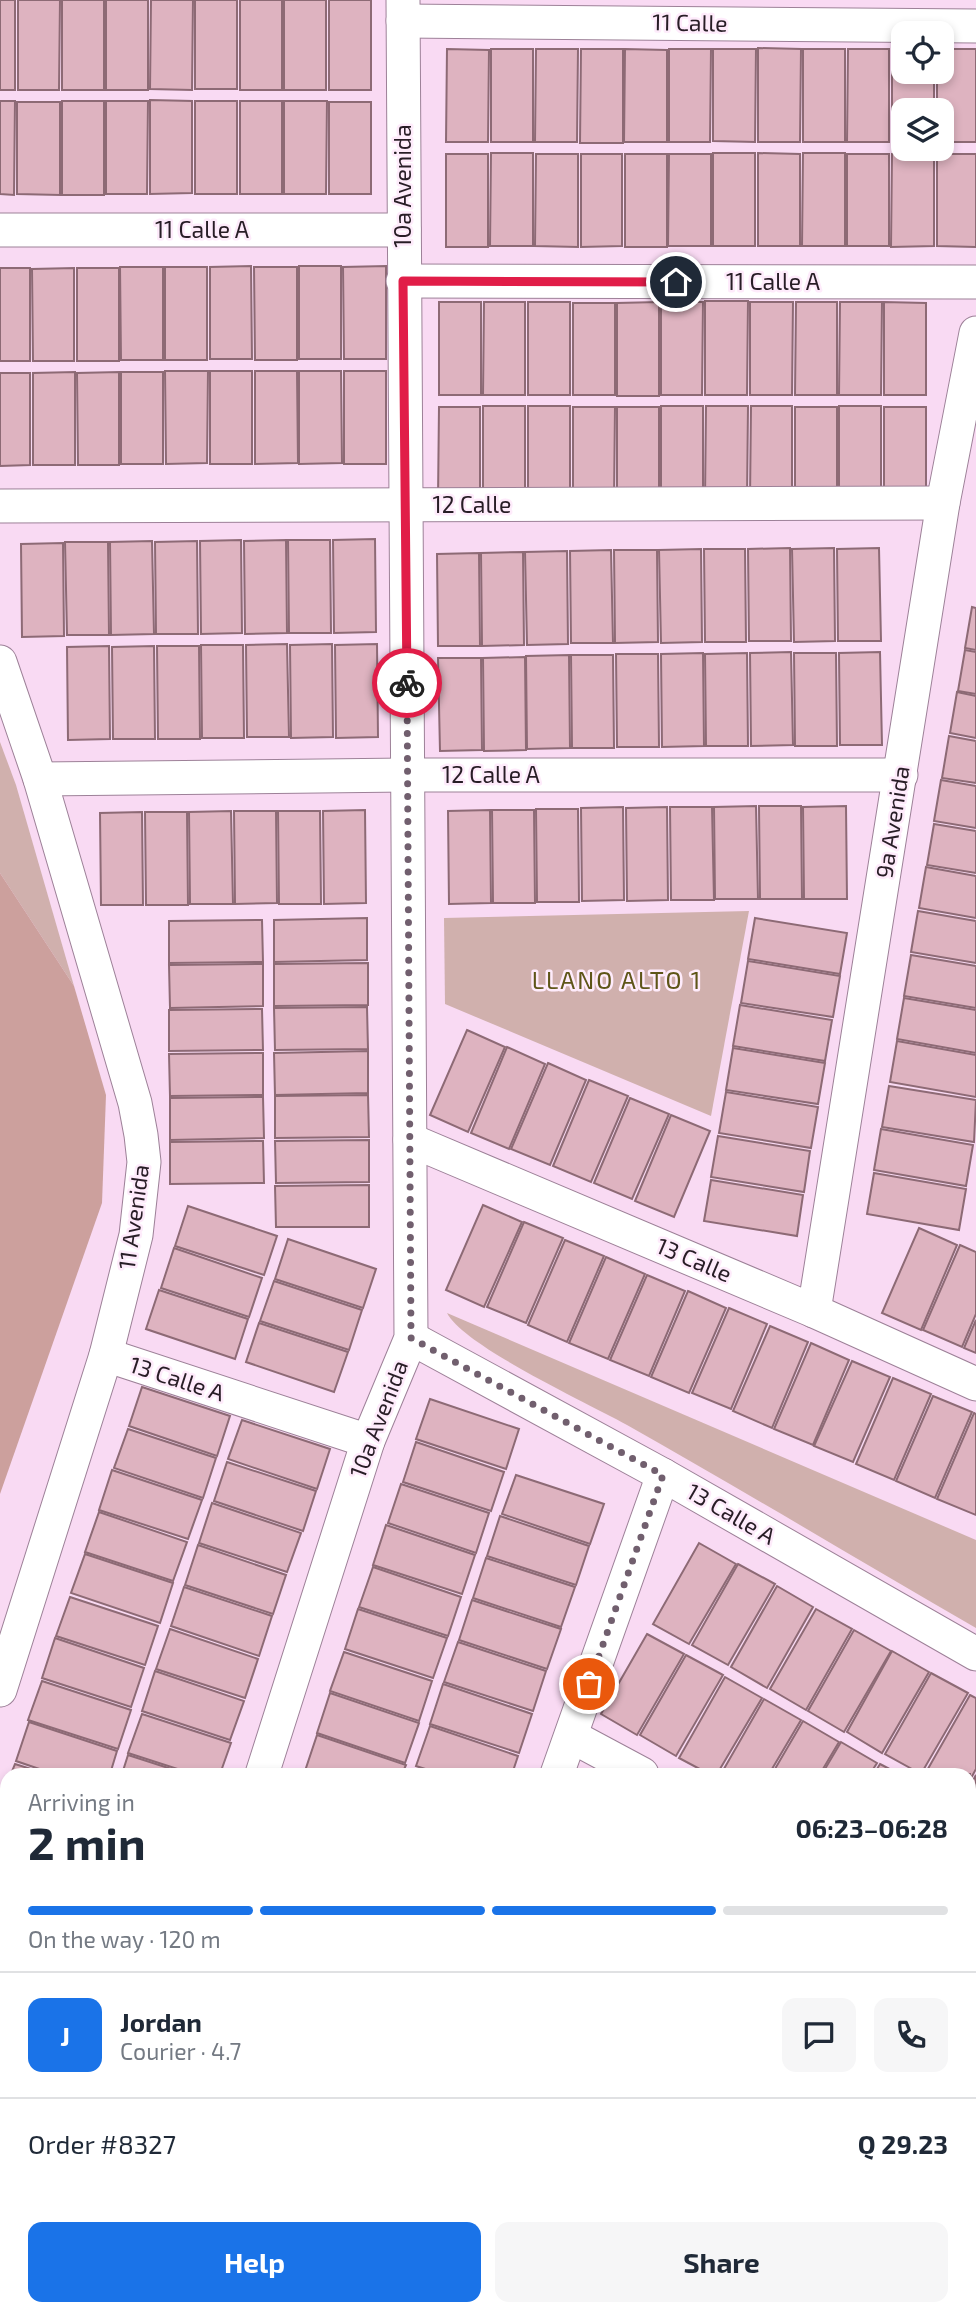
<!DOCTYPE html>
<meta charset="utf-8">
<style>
body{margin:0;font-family:"Exo 2",sans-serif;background:#f6f6f7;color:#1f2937;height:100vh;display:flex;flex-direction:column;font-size:26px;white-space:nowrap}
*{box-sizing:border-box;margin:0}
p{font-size:23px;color:#747a83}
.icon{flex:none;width:38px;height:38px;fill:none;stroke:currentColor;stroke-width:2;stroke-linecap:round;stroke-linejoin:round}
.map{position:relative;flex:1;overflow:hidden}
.sheet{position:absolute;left:0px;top:1768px;width:976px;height:548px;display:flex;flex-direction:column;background:#fff;border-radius:21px 21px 0 0;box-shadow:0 4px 10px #0003}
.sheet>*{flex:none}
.buttons{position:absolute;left:891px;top:21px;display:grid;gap:14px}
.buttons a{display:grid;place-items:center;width:63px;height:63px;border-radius:14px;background:#fff;box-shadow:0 4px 10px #0003;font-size:35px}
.pin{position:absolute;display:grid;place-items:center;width:60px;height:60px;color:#fff;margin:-30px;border:4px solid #fff;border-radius:50%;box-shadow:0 2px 7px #0007}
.courier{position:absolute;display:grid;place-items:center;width:70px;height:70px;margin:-35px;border:5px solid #e11d48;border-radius:50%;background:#fff;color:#222;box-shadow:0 2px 9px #0007}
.head em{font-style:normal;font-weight:700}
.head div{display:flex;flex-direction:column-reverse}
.head{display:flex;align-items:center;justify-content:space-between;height:119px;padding:0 28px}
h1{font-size:46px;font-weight:700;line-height:52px}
.bar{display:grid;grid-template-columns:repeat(4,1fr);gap:10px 7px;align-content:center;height:84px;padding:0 28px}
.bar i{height:9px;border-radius:5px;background:#e0e1e3}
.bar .current{background:#1a73e8}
.bar p{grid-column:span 4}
.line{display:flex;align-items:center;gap:18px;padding:0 28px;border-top:2px solid #e0e1e3}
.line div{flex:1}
.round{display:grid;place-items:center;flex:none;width:74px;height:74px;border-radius:14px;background:#f6f6f7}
.button{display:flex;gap:14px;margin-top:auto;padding:14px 28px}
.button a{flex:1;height:80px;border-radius:14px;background:#1a73e8;color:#fff;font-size:28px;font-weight:700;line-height:80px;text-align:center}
.button a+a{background:#f6f6f7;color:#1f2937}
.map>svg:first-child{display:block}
</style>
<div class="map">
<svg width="976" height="2314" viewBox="0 0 976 2314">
<rect width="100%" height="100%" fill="#f9daf3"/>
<g fill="#d0b0ad">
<polygon points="0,742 16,785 74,986 0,873"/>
<polygon points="749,911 711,1116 445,1004 444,918"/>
<path d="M447,1313L976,1540V1628C860,1561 744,1491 627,1425C588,1403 465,1347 447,1313Z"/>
</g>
<g fill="#cca09d">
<polygon points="0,873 74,986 106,1095 102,1203 0,1494"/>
<polygon points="0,2024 7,2028 7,2308 387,2308 392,2314 0,2314"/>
</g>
<g fill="#deb3c0" stroke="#8d6a75" stroke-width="2">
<rect x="0" y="0" width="15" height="90"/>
<polygon points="18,0 60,0 59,90 18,90"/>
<rect x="62" y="0" width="42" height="90"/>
<rect x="106" y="0" width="42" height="90"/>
<polygon points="151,0 193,0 192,90 150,89"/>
<rect x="195" y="0" width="42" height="89"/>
<rect x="240" y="0" width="42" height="90"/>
<rect x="284" y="0" width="42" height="90"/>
<rect x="329" y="0" width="42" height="90"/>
<polygon points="758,48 801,49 800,142 758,142"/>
<polygon points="447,49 489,50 488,142 446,142"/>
<rect x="491" y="49" width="42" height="93"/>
<polygon points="536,49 578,49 577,142 535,142"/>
<polygon points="581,49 623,49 623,143 580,143"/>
<polygon points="625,49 667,50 667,142 624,142"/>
<polygon points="669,49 711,49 710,142 669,142"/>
<polygon points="713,49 756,49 755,142 713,141"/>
<rect x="803" y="49" width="42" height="93"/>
<polygon points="848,49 889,49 889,142 847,142"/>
<polygon points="892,49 903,49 903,72 934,72 934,110 903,110 903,142 892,142"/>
<polygon points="942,49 976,49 976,142 942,142 942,110 937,110 937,72 942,72"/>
<polygon points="150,100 192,101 192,193 150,194"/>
<polygon points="0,101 15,101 14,195 0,194"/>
<rect x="62" y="101" width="42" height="94"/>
<polygon points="106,101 148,101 147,194 106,194"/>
<rect x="195" y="101" width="42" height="93"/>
<rect x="240" y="101" width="42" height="93"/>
<polygon points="284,101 327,101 326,194 284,194"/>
<polygon points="17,102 60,102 60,195 17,194"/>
<rect x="329" y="102" width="42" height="92"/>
<polygon points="491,153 533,153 533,246 490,246"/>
<rect x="713" y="153" width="42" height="93"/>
<polygon points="758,153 800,154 800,246 758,246"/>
<polygon points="803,153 845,153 845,246 802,246"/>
<rect x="446" y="154" width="42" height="93"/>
<polygon points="536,154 578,154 578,247 535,246"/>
<polygon points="581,154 622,154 622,246 581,247"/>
<rect x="625" y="154" width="42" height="93"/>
<polygon points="669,154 711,154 711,246 668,246"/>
<rect x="847" y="154" width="42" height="92"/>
<polygon points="892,154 934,154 934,246 891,247"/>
<polygon points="937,154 976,154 976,247 937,246"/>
<polygon points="251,266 252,359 210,359 210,267"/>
<rect x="299" y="266" width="42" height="93"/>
<polygon points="386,266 386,359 344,359 343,267"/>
<polygon points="120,267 163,267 163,360 121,360"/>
<rect x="165" y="267" width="42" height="93"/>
<polygon points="254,267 297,267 297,360 255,360"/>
<rect x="0" y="268" width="30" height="93"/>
<polygon points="74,268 74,361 33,361 32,269"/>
<rect x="77" y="268" width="42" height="93"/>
<polygon points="705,301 748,301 747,395 705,395"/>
<rect x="439" y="302" width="42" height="93"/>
<polygon points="484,302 525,302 525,395 483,395"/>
<rect x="528" y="302" width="42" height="93"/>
<polygon points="659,302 659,396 617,396 617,303"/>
<polygon points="661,302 703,302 702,395 661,395"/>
<polygon points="750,302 793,302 792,395 750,395"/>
<polygon points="796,302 837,302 837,395 795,395"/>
<polygon points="840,302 882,302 881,395 839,395"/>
<polygon points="884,302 926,303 926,395 884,395"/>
<rect x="573" y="303" width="42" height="92"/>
<polygon points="165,371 208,371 207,463 166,464"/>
<rect x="210" y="371" width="42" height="93"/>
<polygon points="255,371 297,371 298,463 255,464"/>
<polygon points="299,371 341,371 342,463 299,464"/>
<rect x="344" y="371" width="42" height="93"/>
<polygon points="75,372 75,465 33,465 33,373"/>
<polygon points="119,372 119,465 78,465 77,373"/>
<rect x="121" y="372" width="42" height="92"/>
<polygon points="0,373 30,373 30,465 0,466"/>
<rect x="483" y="406" width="42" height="93"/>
<rect x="528" y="406" width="42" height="93"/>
<rect x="661" y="406" width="42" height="93"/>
<polygon points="706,406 748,406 747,499 705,499"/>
<polygon points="751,406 792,406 792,499 750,499"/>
<rect x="839" y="406" width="42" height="93"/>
<polygon points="439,407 480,407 480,499 438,499"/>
<polygon points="573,407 615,407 614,500 573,500"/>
<rect x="617" y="407" width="42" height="93"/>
<polygon points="795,407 837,407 837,500 795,499"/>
<rect x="884" y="407" width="42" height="93"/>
<polygon points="375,539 376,632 334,633 333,540"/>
<polygon points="241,540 242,633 201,634 200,541"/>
<polygon points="286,540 287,633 245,634 244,541"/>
<polygon points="288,540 330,540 331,633 289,633"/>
<polygon points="152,541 154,634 111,635 110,542"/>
<polygon points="197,541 198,634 156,634 155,542"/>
<polygon points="65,542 108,542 109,635 67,635"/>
<polygon points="63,543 64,636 22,637 21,544"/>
<polygon points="790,548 791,641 749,641 748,549"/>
<polygon points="834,548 835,641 794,642 792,549"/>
<polygon points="879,548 881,641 838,641 837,549"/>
<polygon points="701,549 702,642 661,643 659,550"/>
<polygon points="704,549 745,549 746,642 705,642"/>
<polygon points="611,550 613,643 571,643 570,551"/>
<polygon points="614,550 657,550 658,642 615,643"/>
<polygon points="567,551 568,644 527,645 525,552"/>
<polygon points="523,552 524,645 482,646 481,553"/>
<polygon points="479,553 480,646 438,646 437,554"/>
<polygon points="972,607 976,608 976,650 965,648"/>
<polygon points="287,644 289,737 247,737 246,645"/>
<polygon points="332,644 333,737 291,738 290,645"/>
<polygon points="377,644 378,737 336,738 335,645"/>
<polygon points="201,645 243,645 244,738 202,738"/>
<polygon points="109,646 110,739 68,740 67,647"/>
<polygon points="154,646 155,739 113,739 112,647"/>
<polygon points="157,646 199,646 200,739 158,739"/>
<polygon points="965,650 976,652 976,694 958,691"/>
<polygon points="791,652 793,745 751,746 750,653"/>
<polygon points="880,652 882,745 840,745 839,653"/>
<polygon points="703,653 704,746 662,747 661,654"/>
<polygon points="747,653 748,746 706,746 705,654"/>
<polygon points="794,653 836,653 837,746 795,746"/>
<polygon points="616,654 658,654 659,747 617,747"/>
<polygon points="569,655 570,748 527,749 526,656"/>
<polygon points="571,655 613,655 614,748 572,748"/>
<polygon points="525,657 526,750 484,751 483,658"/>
<polygon points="438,658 481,658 482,750 440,751"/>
<polygon points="957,692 976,696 976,738 950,733"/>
<polygon points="949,736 976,741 976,783 942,778"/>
<polygon points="941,780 976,786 976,828 934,821"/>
<polygon points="756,806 758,899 715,899 714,807"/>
<polygon points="759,806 801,806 802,899 760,899"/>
<polygon points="846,806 847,899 804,899 803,807"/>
<polygon points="623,807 624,900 582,901 581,808"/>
<polygon points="667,807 668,900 627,901 626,808"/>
<polygon points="670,807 712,807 714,900 671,900"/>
<polygon points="536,809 578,809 579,902 537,902"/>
<polygon points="365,810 366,903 324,904 323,811"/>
<polygon points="490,810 491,903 449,904 448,811"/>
<polygon points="492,810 534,810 535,903 493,903"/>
<polygon points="231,811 233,904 190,904 189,812"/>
<polygon points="234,811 276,811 277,903 235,904"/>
<polygon points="278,811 320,811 321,904 279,904"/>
<polygon points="142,812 143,905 101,905 100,813"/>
<polygon points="145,812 187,812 188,905 146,905"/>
<polygon points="934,824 976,831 976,873 927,865"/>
<polygon points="926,867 976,876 976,918 919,908"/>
<polygon points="918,911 976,921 976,963 911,952"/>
<polygon points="367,918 367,960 274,962 274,920"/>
<polygon points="755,918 847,933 840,974 748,959"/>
<polygon points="262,920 263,962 169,963 169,921"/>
<polygon points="911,955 976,966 976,1008 904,996"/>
<polygon points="748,961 840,976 833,1017 741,1003"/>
<polygon points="368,963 368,1005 274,1006 274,964"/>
<polygon points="263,964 263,1006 170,1008 169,965"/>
<polygon points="904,998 976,1010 976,1053 897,1039"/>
<polygon points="740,1005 832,1020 825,1061 733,1046"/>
<polygon points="367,1007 368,1049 275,1050 274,1008"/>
<polygon points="262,1009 263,1050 169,1051 169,1010"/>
<polygon points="467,1030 505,1047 468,1132 430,1115"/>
<polygon points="897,1041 976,1055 976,1097 890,1082"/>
<polygon points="507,1047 545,1064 509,1149 471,1133"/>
<polygon points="733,1048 825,1063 818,1104 726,1090"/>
<polygon points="368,1051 368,1093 275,1095 274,1053"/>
<polygon points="263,1053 263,1095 170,1096 169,1054"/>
<polygon points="548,1063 586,1080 550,1165 511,1149"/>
<polygon points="589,1080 628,1096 591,1182 553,1166"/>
<polygon points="889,1086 976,1100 974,1142 882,1127"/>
<polygon points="726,1092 818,1107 811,1148 719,1133"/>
<polygon points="368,1095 369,1137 275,1138 275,1096"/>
<polygon points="263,1097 264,1138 170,1140 170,1098"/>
<polygon points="630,1098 669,1114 632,1199 594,1183"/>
<polygon points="671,1115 710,1131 674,1217 635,1201"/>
<polygon points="881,1129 973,1145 966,1186 874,1170"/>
<polygon points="718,1136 810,1151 804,1192 711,1177"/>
<polygon points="369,1140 369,1182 276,1183 275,1141"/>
<polygon points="263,1141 264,1183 170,1184 170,1142"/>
<polygon points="874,1173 966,1189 959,1230 867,1214"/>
<polygon points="711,1180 803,1195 797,1236 704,1221"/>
<polygon points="369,1185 369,1227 276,1227 275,1186"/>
<polygon points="483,1205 522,1222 484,1307 446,1290"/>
<polygon points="188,1206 277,1236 264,1275 175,1246"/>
<polygon points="524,1222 563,1238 526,1323 487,1307"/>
<polygon points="919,1228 957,1245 921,1330 882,1313"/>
<polygon points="288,1239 376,1269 363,1308 275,1279"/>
<polygon points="565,1240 604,1256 567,1342 528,1325"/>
<polygon points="960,1245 976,1252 976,1314 962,1347 923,1330"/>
<polygon points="174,1248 262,1278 249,1317 161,1288"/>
<polygon points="606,1257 645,1274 608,1359 569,1343"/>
<polygon points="647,1275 685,1291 649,1376 610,1360"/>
<polygon points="274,1281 362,1310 349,1350 260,1321"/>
<polygon points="159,1290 248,1319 235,1359 146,1329"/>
<polygon points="688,1291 726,1308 689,1393 651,1377"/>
<polygon points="729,1308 767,1324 731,1409 692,1393"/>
<polygon points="976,1320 976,1353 964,1348"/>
<polygon points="259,1323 348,1352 334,1392 246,1362"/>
<polygon points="770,1326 808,1342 772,1428 733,1411"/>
<polygon points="811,1343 849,1360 813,1445 774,1429"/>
<polygon points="852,1361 890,1377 853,1462 814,1446"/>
<polygon points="893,1378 931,1394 894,1480 856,1464"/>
<polygon points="142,1387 230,1416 217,1456 129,1426"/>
<polygon points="933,1396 972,1412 935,1498 896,1481"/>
<polygon points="430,1399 519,1429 506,1469 416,1439"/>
<polygon points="974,1413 976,1414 976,1515 937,1499"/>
<polygon points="242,1420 330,1449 317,1489 228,1459"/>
<polygon points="128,1429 216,1458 203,1498 114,1468"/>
<polygon points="416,1442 504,1472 491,1511 403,1482"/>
<polygon points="227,1462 316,1491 303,1531 214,1501"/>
<polygon points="112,1470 202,1500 188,1539 99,1510"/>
<polygon points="516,1475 604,1504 590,1544 502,1514"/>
<polygon points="401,1484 489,1513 476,1553 388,1523"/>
<polygon points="212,1503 301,1533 287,1572 199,1543"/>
<polygon points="99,1512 187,1542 173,1581 85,1552"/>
<polygon points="500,1516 589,1546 576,1585 487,1556"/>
<polygon points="386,1525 475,1555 462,1594 373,1565"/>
<polygon points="699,1543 736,1564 689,1644 653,1624"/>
<polygon points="198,1545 286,1575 273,1614 185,1585"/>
<polygon points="85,1554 173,1583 160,1623 71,1593"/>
<polygon points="486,1558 575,1587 561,1627 473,1598"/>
<polygon points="738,1564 775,1584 728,1665 692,1645"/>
<polygon points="373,1567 461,1597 448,1636 359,1607"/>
<polygon points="777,1586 813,1607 767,1688 731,1667"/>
<polygon points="184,1587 272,1616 259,1656 171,1626"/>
<polygon points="70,1597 158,1626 145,1665 56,1636"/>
<polygon points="472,1600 561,1629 547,1669 459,1640"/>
<polygon points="358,1609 447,1638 433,1678 345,1649"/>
<polygon points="816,1609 852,1629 806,1710 770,1689"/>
<polygon points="170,1629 258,1659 245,1698 156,1669"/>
<polygon points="854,1630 891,1651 844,1732 808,1711"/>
<polygon points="647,1634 684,1654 637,1735 601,1714"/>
<polygon points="55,1638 144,1668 131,1707 42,1678"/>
<polygon points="458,1642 546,1671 533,1711 444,1682"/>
<polygon points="892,1651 929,1672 882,1753 847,1732"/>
<polygon points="344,1652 432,1681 419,1721 330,1691"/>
<polygon points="686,1655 723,1675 676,1756 640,1735"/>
<polygon points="155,1671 244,1701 230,1740 142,1711"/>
<polygon points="931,1673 968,1693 921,1774 885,1754"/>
<polygon points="725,1677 762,1698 717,1774 709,1774 679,1758"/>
<polygon points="42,1681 131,1710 118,1749 28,1720"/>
<polygon points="443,1684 532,1714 519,1753 430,1724"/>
<polygon points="330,1693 419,1723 405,1763 317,1733"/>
<polygon points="970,1695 976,1698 976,1769 970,1780 970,1774 925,1774"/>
<polygon points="764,1699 801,1720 769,1774 721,1774"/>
<polygon points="142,1714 231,1743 220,1774 193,1774 128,1753"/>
<polygon points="803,1721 839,1742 820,1774 772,1774"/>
<polygon points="29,1722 117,1751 110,1774 54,1774 16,1761"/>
<polygon points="430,1726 518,1756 512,1774 441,1774 416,1766"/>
<polygon points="317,1735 406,1765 402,1774 304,1774"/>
<polygon points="841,1742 877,1763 870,1774 822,1774"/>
<polygon points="128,1755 187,1774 122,1774"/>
<polygon points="15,1764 47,1774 11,1774"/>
<polygon points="880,1764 899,1774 874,1774"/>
<polygon points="976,1775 976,1805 970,1801 970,1786"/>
<polygon points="0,1806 7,1809 7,1852 0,1850"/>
<polygon points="970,1815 976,1818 976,1860 970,1871"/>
<polygon points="0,1853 7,1855 7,1899 0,1897"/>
<polygon points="976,1887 976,1919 970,1898 970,1889"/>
<polygon points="0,1900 7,1902 7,1946 0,1944"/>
<polygon points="973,1970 976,1971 976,2017 970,2014 970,1977"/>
<polygon points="970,2017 976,2020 976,2065 970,2063"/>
<polygon points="970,2066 976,2069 976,2114 970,2111"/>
<polygon points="970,2114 976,2117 976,2162 970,2160"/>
<polygon points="970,2162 976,2164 976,2196 971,2208"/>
<polygon points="976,2225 976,2258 970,2255 970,2240"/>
<polygon points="970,2258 976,2261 976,2307 970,2304"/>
<polygon points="970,2307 976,2310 976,2314 937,2314 939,2308"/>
<polygon points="536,2308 557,2308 553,2314 546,2314"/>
<polygon points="559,2308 608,2308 604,2314 556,2314"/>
<polygon points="610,2308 659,2308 655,2314 607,2314"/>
<polygon points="661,2308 709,2308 706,2314 657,2314"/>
<polygon points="712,2308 727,2308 737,2314 709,2314"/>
<polygon points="817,2308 860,2308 862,2314 818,2314"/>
<polygon points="863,2308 906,2308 908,2314 864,2314"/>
</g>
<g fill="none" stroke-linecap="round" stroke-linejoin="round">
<defs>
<g id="minor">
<polyline points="403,21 976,26"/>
<polyline points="0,230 404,230"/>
<polyline points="403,281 976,282"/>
<polyline points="0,506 943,503"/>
<polyline points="0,662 40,779 135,1103 141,1135 144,1162 136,1235 106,1355 0,1690"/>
<polyline points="40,779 407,775 901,775"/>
<polyline points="410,1140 814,1311 976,1384"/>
<polyline points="814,1311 943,503 976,333"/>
<polyline points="411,1338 663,1475 976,1654"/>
<polyline points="106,1355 368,1441"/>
<polyline points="571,1736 642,1774"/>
<polyline points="262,1774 368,1441 411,1338 403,0"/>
<polyline points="557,1774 663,1475"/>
<polyline points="0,1984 7,1987"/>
<polyline points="478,2308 488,2314"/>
</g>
</defs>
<use href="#minor" stroke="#9d8198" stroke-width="35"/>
<use href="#minor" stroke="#fff" stroke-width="33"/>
</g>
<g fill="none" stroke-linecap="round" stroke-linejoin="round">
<polyline stroke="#715f6e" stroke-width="7" stroke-dasharray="0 12.6" points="407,683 411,1338 663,1475 589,1684"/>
<polyline stroke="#e11d48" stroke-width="9" points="407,683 403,281 676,282"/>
</g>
<g text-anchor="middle" stroke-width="5" stroke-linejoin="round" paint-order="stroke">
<g font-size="23" fill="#281d26" stroke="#feebfb">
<text transform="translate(690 23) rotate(1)" y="8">11 Calle</text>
<text transform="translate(403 186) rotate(-90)" y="8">10a Avenida</text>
<text x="202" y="238">11 Calle A</text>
<text x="773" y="290">11 Calle A</text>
<text x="472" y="513">12 Calle</text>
<text x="491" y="783">12 Calle A</text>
<text transform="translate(893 822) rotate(-81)" y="8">9a Avenida</text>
<text transform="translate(134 1217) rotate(-82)" y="8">11 Avenida</text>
<text transform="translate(694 1260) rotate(23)" y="8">13 Calle</text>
<text transform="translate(177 1379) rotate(18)" y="8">13 Calle A</text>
<text transform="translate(379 1419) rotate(-69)" y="8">10a Avenida</text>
<text transform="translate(731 1514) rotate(30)" y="8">13 Calle A</text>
</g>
<g font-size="24" letter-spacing="2" fill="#5e5518" stroke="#feebfb">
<text x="617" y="989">LLANO ALTO 1</text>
</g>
</g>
</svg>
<div class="buttons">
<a><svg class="icon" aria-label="locate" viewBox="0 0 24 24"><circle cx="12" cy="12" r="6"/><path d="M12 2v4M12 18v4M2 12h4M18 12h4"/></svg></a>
<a><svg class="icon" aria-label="layers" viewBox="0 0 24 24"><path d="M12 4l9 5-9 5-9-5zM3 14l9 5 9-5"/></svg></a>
</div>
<div class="pin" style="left:589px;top:1684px;background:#ea580c"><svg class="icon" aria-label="bag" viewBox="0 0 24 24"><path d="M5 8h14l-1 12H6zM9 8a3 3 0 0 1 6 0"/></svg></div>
<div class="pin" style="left:676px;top:282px;background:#1f2937"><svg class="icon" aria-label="home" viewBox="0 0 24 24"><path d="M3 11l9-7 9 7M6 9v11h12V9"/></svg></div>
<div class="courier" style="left:407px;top:683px"><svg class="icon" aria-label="bike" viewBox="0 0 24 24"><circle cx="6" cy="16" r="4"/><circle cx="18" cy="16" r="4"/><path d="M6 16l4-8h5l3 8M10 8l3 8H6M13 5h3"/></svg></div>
<section class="sheet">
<div class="head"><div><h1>2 min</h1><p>Arriving in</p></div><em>06:23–06:28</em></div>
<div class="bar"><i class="current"></i><i class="current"></i><i class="current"></i><i></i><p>On the way · 120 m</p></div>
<div class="line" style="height:126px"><b class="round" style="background:#1a73e8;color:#fff">J</b><div><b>Jordan</b><p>Courier · 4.7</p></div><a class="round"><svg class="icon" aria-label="chat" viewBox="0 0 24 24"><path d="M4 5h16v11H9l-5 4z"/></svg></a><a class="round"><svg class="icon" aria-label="phone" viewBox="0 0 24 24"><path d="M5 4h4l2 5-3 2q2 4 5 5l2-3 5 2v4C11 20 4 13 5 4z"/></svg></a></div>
<div class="line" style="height:91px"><div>Order #8327</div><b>Q 29.23</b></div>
<div class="button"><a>Help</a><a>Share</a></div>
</section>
</div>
